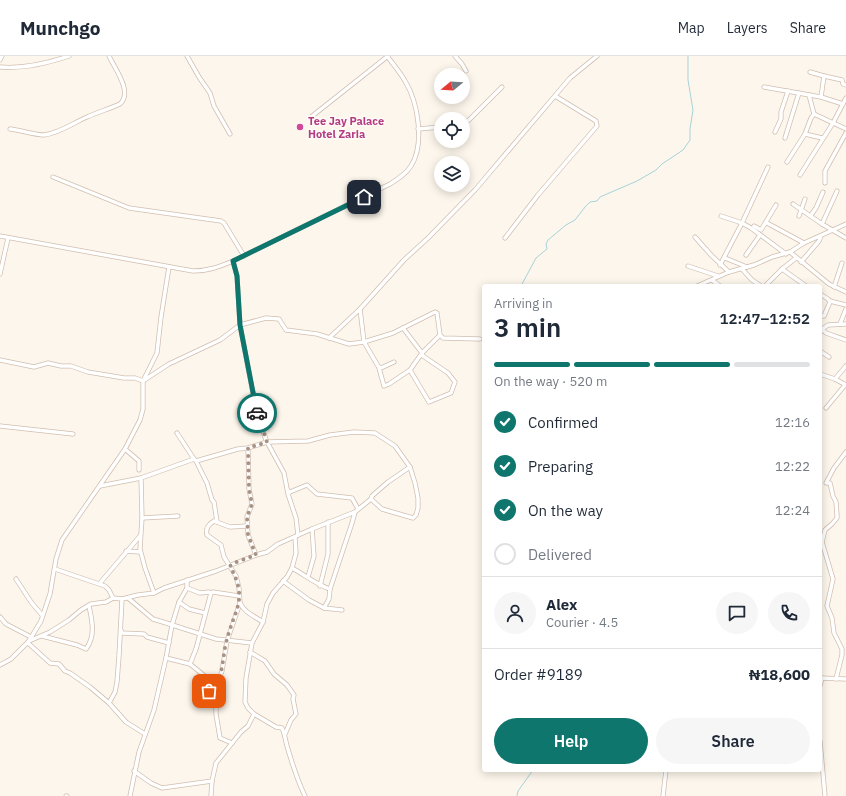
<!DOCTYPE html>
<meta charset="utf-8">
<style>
body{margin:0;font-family:"IBM Plex Sans",sans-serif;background:#f6f6f7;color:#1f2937;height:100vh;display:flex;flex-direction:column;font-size:15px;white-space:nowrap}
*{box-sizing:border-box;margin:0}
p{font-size:13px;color:#747a83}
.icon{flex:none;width:22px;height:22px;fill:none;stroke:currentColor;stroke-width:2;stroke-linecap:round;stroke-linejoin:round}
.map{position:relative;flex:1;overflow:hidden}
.panel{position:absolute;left:482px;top:228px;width:340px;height:488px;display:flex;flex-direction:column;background:#fff;border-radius:4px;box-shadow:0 2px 10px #0003}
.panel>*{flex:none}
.needle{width:26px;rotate:252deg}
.controls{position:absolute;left:434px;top:12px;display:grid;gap:8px}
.controls a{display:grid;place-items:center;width:36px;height:36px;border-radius:50%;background:#fff;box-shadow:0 2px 10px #0003;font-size:20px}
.pin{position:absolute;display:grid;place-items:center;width:34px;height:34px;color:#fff;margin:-17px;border-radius:8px;box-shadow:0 2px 6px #0006}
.courier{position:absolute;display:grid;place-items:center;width:40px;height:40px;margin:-20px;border:3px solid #0f766e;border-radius:50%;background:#fff;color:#222;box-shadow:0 1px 5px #0007}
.summary em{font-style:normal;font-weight:600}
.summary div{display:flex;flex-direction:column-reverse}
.summary{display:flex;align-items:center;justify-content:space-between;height:68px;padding:0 12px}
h1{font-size:26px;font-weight:600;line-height:30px}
.bar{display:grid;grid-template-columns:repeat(4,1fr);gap:6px 4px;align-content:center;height:48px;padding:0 12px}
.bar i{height:5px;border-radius:3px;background:#e0e1e3}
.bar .active{background:#0f766e}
.bar p{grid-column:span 4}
.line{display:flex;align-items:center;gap:10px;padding:0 12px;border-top:1px solid #e0e1e3}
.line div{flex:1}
.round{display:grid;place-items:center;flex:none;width:42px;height:42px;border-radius:21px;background:#f6f6f7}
ol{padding:0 12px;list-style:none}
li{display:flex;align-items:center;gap:12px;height:44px}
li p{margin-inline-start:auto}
li .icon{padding:4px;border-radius:50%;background:#0f766e;color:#fff;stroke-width:4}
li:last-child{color:#747a83}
li i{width:22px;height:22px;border:2px solid #e0e1e3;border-radius:50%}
.cta{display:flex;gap:8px;margin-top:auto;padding:8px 12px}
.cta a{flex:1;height:46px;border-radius:24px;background:#0f766e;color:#fff;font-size:16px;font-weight:600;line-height:46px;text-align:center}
.cta a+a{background:#f6f6f7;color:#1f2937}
header{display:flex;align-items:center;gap:24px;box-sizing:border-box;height:56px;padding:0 20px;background:#fff;border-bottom:1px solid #e0e1e3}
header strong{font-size:19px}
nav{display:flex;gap:22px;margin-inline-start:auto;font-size:14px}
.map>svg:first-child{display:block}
</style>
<header>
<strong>Munchgo</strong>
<nav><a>Map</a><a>Layers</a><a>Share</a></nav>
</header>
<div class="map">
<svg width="846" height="740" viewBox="0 0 846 740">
<rect width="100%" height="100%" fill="#fdf6ec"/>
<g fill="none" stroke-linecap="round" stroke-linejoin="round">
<g stroke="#a5d3da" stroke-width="1">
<polyline points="521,230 536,202 547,193 546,188 548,184 566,169 575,164 585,151 590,146 597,145 600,141 637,125 656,114 662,108 683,94 690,84 690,73 693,54 688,24 688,0"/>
<polyline points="517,740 518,735 533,714"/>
</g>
<defs>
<g id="street">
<polyline points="187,0 199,21 210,37 214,50 230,78"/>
<polyline points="455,0 462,8 466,15"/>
<polyline points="0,4 2,0"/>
<path d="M0,11C22,13 48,7 69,0"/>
<polyline points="810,16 824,20"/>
<polyline points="764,31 821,41 843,48"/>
<polyline points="809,39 814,58"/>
<polyline points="821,41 824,20 842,24 843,28 846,29"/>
<polyline points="311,61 388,0"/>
<polyline points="463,68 469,64 502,31"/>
<path d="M10,73C20,74 35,79 44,79C60,77 73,67 87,61C98,56 109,53 120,48C133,36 115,13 109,0"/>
<polyline points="418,73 441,71"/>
<polyline points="775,76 781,63 781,56 788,35"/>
<polyline points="805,78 822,82"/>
<polyline points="785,82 799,37"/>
<polyline points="787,106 805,78 811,62 814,58 846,73"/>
<polyline points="800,119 833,67 846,42"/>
<polyline points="53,121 129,152 221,165 224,167 244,200"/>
<polyline points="825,127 825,115 846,77"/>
<polyline points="837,135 822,168 846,182"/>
<polyline points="793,148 822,168"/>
<polyline points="811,159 816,152 823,136"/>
<polyline points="721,160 742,167 751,172 786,198"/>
<polyline points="799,160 805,143"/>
<polyline points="767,167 804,187"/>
<polyline points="754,170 761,174 776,149"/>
<path d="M0,180L193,215C208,215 219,211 233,205L390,128C398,123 406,118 411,110C425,88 418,46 405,25C400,16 393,8 387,0"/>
<polyline points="695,181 711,199 729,216"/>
<polyline points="505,182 538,139 597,70 596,65 555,40"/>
<polyline points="790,196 829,228 846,236"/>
<polyline points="746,199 760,179"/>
<polyline points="725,202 747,211"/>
<polyline points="233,205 237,220 240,269 255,348 260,368 267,386 284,417 288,438 296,462 298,479"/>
<polyline points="801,206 819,185 821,180"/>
<polyline points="720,209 742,167 768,111"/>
<polyline points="688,210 718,220"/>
<polyline points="742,213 752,224 761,230"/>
<polyline points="782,213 806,230"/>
<polyline points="0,218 8,182"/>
<polyline points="712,224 720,230"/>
<polyline points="697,230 729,216 754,209 772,201 790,196 804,187 846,168"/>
<polyline points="765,230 782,213 796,202"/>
<polyline points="834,231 842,207"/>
<polyline points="820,238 828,243 830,246 824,260 820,260"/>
<polyline points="830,245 846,249"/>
<polyline points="360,253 364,286 378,310 381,312 394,306"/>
<polyline points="840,268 846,253"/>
<polyline points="403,272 422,297 410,314 429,346 451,337 455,326 448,317 423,300 422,297 440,279"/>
<polyline points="821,274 828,269 846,268"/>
<polyline points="820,277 822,273 826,277 846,284"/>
<polyline points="329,282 360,253 404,204 428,182 475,134 570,22 597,0"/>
<polyline points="820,295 829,301"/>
<polyline points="0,304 34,311 48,307 61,310 71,310 88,316 124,322 135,322 143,325 169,308 220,284 240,269 266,262 279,263 286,274 317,278 349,288 364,286 393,277 435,256 437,257 440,279 443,282 480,283"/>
<polyline points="379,312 384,330 389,328 410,314"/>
<polyline points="820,318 835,323 846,329"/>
<polyline points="835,323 846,310"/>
<polyline points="826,352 845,329"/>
<polyline points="0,370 73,378"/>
<polyline points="177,377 194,403"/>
<polyline points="248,392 249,433 252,448 247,461 248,479 256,499"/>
<polyline points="125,393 139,405 139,414"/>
<polyline points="196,405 207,427 212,444 214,446 217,466"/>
<polyline points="141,422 142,462 140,493 145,512 154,537"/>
<polyline points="100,430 141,422 194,403 196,405 238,393 248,392 267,386 308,385 330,379 354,376 375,377 395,390 410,411 415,427 418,442 418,452 416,459 413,462 382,453 371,443"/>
<polyline points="288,434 289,437 290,436 307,429 317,438 352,442 358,453"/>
<polyline points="142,462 178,460"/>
<path d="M295,481L296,497L292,512L287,521L273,537L267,548L263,566L252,587L246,622L245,646L248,652L254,658L276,671L282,672C285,678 285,683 287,690C292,707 297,724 305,740"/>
<polyline points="126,495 140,496"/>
<path d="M292,512C305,519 317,529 330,533"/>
<polyline points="55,513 105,530 109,534 113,542"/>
<polyline points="308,521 314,500 312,473"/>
<polyline points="16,523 31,546 42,559"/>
<polyline points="283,525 309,544 324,552 342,554"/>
<polyline points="100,527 140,480"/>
<polyline points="320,530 328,498 328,466"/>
<polyline points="187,532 200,537 209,536 211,537 213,536 239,540"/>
<polyline points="128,542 153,563 163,566 216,583 252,587"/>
<polyline points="179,546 189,553 205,557"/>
<path d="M240,547C245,557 254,560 263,566"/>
<polyline points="324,552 329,543 330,533 352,467 355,456"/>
<polyline points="0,561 6,568 31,581"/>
<polyline points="121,574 122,577 144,578 147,581 169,587"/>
<path d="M42,580L77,589L86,593C96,580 92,564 89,550"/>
<polyline points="29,585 41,565 50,538 56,503 62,484 125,393 140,364 143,353 143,325 157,297 161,261 169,211"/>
<polyline points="28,587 50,607 59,608 65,615 70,617 90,631 109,647 126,666 145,678"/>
<polyline points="250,596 265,605 274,618 287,629 294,639 293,643 296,658 291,664 285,678"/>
<polyline points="166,602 190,608 206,621 209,621 208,633 216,640 216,658 220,682 232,687"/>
<polyline points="190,608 196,593 211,537"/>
<polyline points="0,609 11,603 29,585 50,576 69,564 81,554 91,548 106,546 113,542 122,543 138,539 154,537 164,532 216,515 256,499 267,496 278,488 312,473 355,456 371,443 372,440 388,426 410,411"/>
<path d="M209,621L218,626L222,615L227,585L240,547L239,532L236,520L224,501L221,489L207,479C205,473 209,468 214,465L230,471L247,470"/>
<polyline points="820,622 846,623"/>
<polyline points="836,623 842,599 842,593 834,577 832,562 827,550 833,523 822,486 825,474 832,468 837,462 837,459 836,446 833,440 830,427 826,427 834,412 846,396"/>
<polyline points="820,630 822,622"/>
<polyline points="109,647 115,636 117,626 119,600 122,543"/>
<polyline points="820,685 825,740"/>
<polyline points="134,715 151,727 162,732 212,725"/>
<polyline points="66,740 67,740"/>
<polyline points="130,740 139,696 154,654 166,602 172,569 179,546 187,532 187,524"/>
<polyline points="211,740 212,725 216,707 241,676 248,670 254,658"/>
<polyline points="663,740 666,714"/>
</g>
</defs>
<use href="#street" stroke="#d1beb0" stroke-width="5"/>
<use href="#street" stroke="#fff" stroke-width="3.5"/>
</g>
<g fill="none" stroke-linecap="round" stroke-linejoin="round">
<path stroke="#a89285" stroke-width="4" stroke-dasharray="0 7.2" d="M209,635V622L218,626C223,613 223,600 226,587C234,553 249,545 230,510L234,507L256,499L248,479L247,461L252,448L249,433L248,392L267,386L257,357"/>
<polyline stroke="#0f766e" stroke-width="5" points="257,357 240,269 237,220 233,205 364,141"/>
</g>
<circle fill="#d1479c" stroke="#fffaf3" stroke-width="1.5" cx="300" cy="71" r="4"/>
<g text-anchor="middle" stroke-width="3.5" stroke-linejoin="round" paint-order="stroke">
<g font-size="11" font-weight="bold" fill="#b23c85" stroke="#fffaf3" text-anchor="start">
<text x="308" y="69">Tee Jay Palace<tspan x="308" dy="13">Hotel Zaria</tspan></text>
</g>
</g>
</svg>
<div class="controls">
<a><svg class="needle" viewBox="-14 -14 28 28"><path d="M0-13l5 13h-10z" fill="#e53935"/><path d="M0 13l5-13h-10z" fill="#747a83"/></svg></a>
<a><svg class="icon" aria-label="locate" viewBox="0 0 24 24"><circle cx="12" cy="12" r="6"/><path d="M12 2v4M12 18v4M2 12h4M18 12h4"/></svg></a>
<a><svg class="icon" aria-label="layers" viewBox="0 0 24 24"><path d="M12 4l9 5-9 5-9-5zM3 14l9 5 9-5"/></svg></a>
</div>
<div class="pin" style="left:209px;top:635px;background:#ea580c"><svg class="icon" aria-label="bag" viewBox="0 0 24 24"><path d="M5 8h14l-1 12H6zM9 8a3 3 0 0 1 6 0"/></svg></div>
<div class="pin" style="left:364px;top:141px;background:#1f2937"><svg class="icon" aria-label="home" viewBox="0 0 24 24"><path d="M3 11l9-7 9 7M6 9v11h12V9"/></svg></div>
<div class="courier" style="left:257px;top:357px"><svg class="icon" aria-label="car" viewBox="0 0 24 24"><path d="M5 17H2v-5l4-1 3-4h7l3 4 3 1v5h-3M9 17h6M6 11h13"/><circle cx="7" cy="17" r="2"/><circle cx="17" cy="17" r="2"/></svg></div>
<section class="panel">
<div class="summary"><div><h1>3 min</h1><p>Arriving in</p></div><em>12:47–12:52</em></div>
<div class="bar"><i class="active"></i><i class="active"></i><i class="active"></i><i></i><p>On the way · 520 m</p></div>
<ol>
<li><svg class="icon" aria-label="check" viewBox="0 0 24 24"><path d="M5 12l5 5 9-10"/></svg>Confirmed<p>12:16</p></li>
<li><svg class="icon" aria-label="check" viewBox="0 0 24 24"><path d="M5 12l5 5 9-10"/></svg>Preparing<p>12:22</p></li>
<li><svg class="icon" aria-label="check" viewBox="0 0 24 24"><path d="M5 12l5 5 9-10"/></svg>On the way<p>12:24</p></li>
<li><i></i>Delivered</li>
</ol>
<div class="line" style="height:72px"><a class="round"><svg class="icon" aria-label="person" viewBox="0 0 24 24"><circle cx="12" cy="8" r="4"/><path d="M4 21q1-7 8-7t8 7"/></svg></a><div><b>Alex</b><p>Courier · 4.5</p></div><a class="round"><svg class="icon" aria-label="chat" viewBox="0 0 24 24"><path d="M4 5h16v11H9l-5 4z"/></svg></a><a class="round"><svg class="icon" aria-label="phone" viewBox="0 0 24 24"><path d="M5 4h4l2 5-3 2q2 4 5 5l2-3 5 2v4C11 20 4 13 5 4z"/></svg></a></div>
<div class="line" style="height:52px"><div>Order #9189</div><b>₦18,600</b></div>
<div class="cta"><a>Help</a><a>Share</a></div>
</section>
</div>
